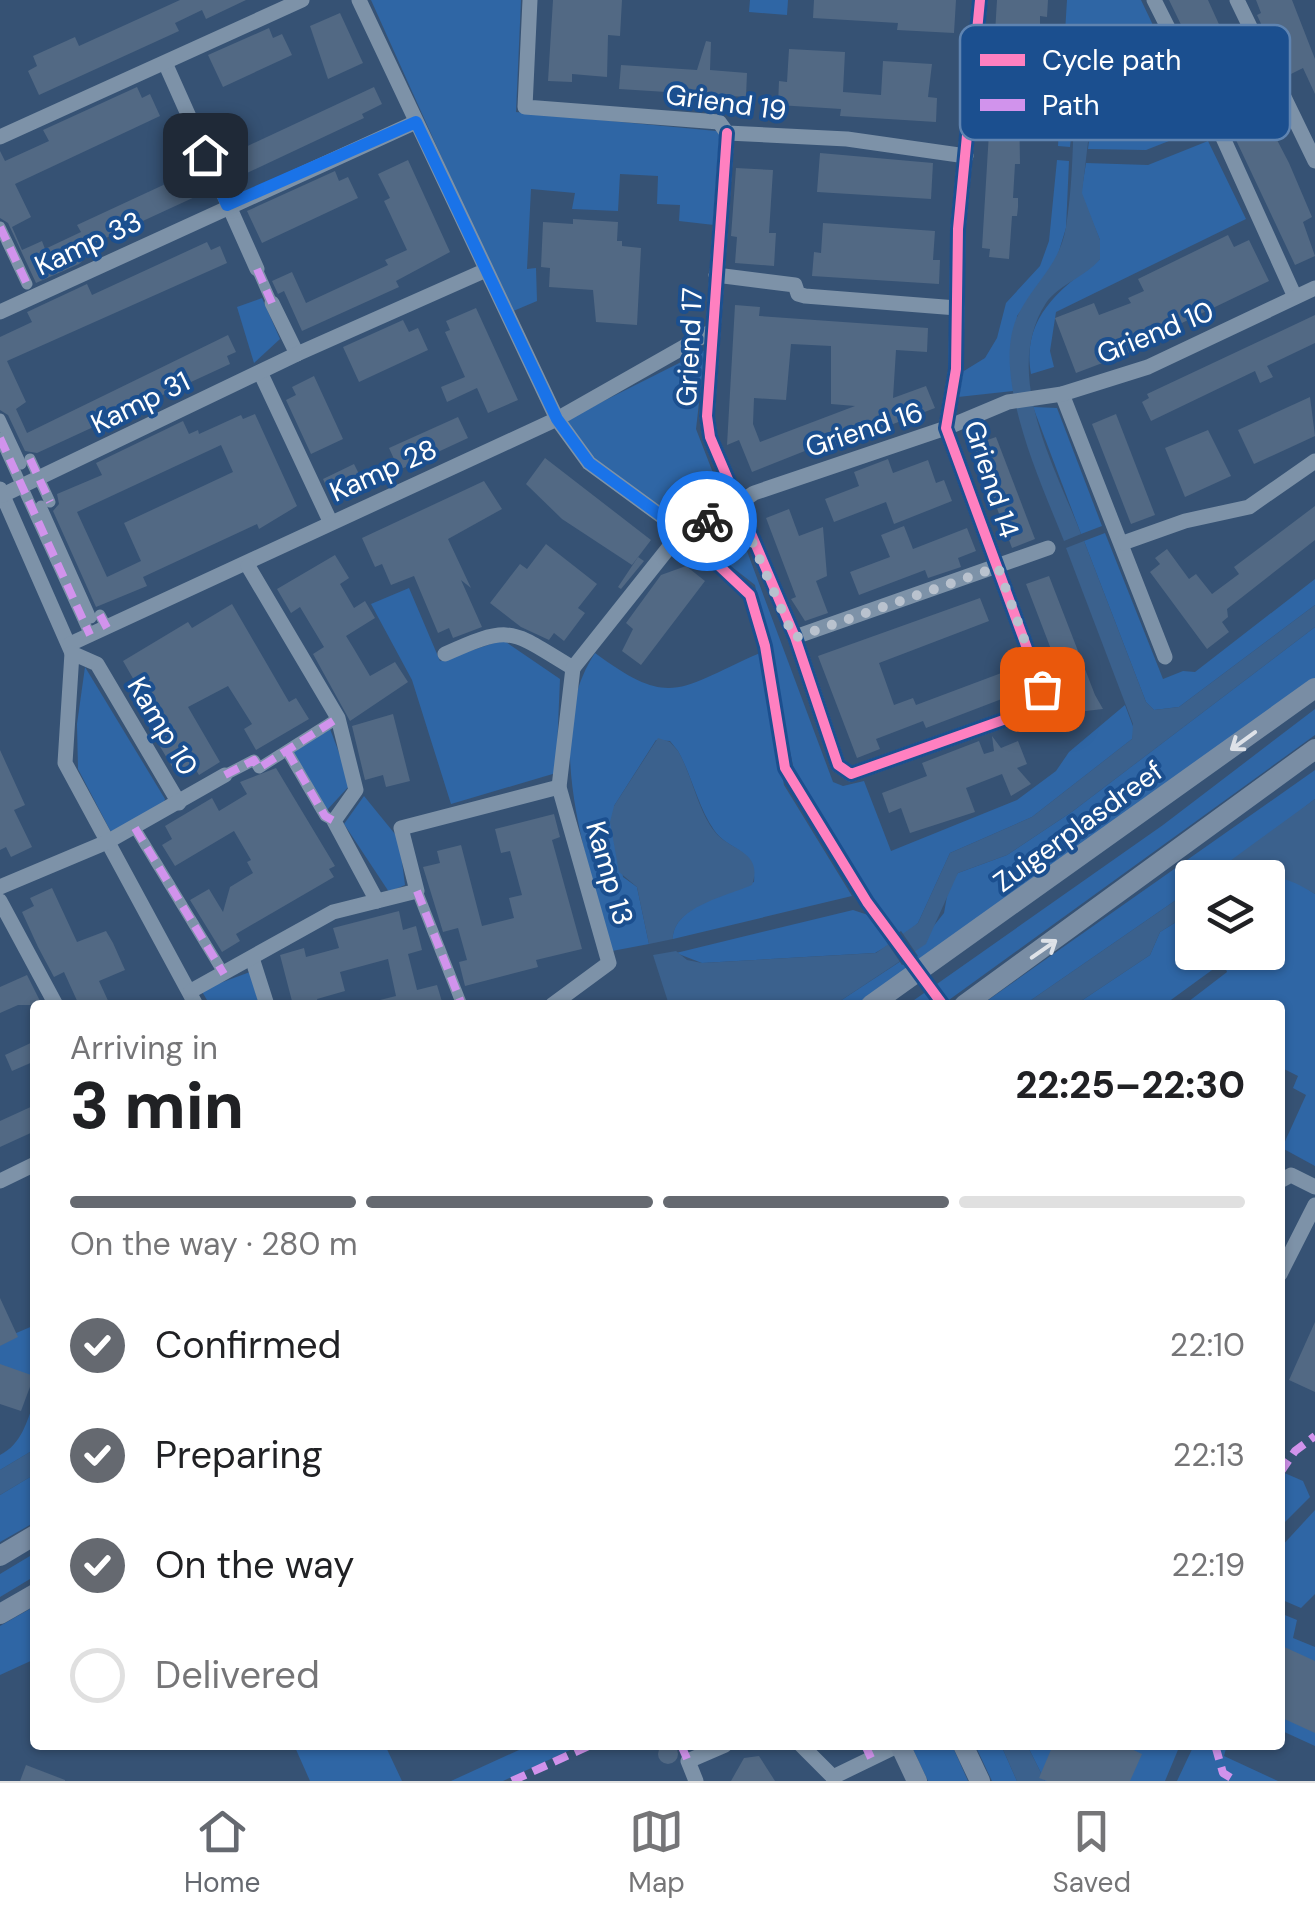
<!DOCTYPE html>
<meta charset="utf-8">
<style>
body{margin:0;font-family:"DM Sans",sans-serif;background:#f6f6f6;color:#202124;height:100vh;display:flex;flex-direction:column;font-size:38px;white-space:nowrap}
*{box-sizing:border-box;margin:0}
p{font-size:32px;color:#757577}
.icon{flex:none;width:55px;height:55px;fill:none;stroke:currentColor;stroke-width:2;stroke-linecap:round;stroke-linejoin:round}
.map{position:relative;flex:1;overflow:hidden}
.panel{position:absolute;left:30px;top:1000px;width:1255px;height:750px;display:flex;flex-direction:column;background:#fff;border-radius:10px;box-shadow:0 2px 8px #0004}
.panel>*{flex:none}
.fabs{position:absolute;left:1175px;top:860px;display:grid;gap:20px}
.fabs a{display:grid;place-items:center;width:110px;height:110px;border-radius:10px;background:#fff;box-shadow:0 2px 8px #0004;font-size:50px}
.pin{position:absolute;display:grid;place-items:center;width:85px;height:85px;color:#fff;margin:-42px;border-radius:20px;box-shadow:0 5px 15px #0006}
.courier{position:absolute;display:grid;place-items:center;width:100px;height:100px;margin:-50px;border:8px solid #1a73e8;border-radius:50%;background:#fff;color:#222;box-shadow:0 2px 12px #0007}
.overview em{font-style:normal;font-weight:800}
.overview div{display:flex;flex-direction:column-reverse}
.overview{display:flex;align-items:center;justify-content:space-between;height:170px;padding:0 40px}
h1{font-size:65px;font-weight:800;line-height:75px}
.bar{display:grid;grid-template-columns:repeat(4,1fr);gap:15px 10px;align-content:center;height:120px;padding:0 40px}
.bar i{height:12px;border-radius:8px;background:#e0e0e0}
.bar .active{background:#656970}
.bar p{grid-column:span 4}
ol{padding:0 40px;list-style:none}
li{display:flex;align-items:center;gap:30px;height:110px}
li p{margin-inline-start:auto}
li .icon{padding:10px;border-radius:50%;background:#656970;color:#fff;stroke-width:4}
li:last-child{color:#757577}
li i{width:55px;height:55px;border:5px solid #e0e0e0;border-radius:50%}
.dock{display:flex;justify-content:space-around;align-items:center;height:140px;border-top:2px solid #e0e0e0;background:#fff;font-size:28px;color:#757577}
.dock a{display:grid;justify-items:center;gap:5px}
.dock .active{color:#656970}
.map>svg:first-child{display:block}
</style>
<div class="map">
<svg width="1315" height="1781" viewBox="0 0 1315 1781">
<rect width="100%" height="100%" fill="#365274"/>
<g fill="#2f66a5">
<polygon points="371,0 521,0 516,112 716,131 721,134 714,225 679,221 680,205 657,204 658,176 620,174 618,211 572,209 575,193 531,189 527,269 536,268 537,301 511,312"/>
<polygon points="750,0 788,0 787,15 749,12"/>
<polygon points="1067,0 1141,0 1202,128 1146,150 1088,149 1089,141 1101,138 1080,46 1070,147 1058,146"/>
<path d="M1208,141L1246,219L1056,312L1050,351L1054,367L1031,374C1021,318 1060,289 1100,259V240L1081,194L1086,163L1148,165Z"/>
<polygon points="1057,160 1069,161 1066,228 1055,264 1017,316 1013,391 958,397 959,374 985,358 997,338 1006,303 1040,266 1049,241"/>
<polygon points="262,298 280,339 254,363 237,307"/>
<polygon points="705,350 696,429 727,509 685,525 579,447 562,422"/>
<polygon points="1033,407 1057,408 1102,526 1081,534"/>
<polygon points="735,519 833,782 843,786 864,781 891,851 1017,800 1056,771 1069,752 1125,705 1134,729 1132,739 1032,817 950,853 918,923 901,938 799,794 755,585 694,537"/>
<polygon points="1105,533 1163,679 1183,671 1195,672 1315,579 1315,605 1179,707 1154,710 1146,702 1084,541"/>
<polygon points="409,588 440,661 503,640 560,679 556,773 451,804 412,680 371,604"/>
<polygon points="1315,627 1315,683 919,963 912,953 944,913 949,885 958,873 1007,855 1073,811"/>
<path d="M595,653C672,710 679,688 760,653L784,785L852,896L673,939C672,907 729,893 754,882C757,848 728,851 714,830C698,807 692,776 678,751L670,741L656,740L614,806L623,877L637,887L649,944L612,951C589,863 540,736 595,653Z"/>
<polygon points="85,667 165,799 163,806 111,832 78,769 77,724"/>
<polygon points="1315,709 1315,735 942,1005 907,1005 1163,825"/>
<polygon points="330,729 351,784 327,810 289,752"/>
<path d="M1315,770V799C1286,821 1226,877 1192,878V889L1024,1005H981Z"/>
<polygon points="364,796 399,839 405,885 389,892 344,824"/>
<polygon points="1263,872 1296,881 1315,894 1315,1166 1282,1148 1306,1095 1293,1088 1298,1076 1280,1067 1280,1005 1184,1005 1227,972 1223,962 1164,1005 1075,1005 1150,955 1160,932 1192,912 1192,952 1268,952 1268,878 1235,877"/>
<polygon points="853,910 868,915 889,945 875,953 702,963 676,953"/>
<polygon points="901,961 908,971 858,1005 834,1005"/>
<polygon points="250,972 259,1005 210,1005 201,990"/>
<polygon points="35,1325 35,1388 0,1370 0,1340"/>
<path d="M35,1399V1449L0,1470V1455C22,1444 27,1421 35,1399Z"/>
<polygon points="1280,1471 1303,1481 1310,1497 1280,1527"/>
<polygon points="35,1474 35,1522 0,1542 0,1495"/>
<polygon points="1315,1510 1315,1594 1301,1608 1280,1599 1280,1548"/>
<polygon points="35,1553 35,1576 0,1597 0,1574"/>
<polygon points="35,1606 35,1659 0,1675 0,1626"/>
<polygon points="1280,1613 1297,1620 1293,1638 1315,1647 1315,1746 1280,1730"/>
<polygon points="294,1745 385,1745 402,1781 310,1781"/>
<polygon points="530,1745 581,1745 503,1781 451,1781"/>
<polygon points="911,1745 952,1745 968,1781 928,1781"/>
<polygon points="975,1745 1001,1745 1017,1781 992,1781"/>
<polygon points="1027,1745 1180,1745 1165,1781 1045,1781"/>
<polygon points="1194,1745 1227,1745 1224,1756 1278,1781 1177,1781"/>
</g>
<g fill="#3b618d">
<path d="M1080,44L1114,119L1109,132L1088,142L1082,193L1100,240V259C1086,277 1059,284 1046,303C1001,373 1055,466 1081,534L1064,541C1042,485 988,371 1019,313C1035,282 1060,264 1066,227C1076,167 1071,104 1080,44Z"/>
<polygon points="1084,541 1146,702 1154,710 1179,707 1315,605 1315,627 1073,811 1007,855 958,873 926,944 834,1005 669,1005 653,955 676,951 687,960 702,963 876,953 918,923 950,853 1032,817 1132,739 1133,724 1066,548"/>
<path d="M658,738L670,742L678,751C692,775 698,811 715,832C730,851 764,851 752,885C727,896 673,907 673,939L649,944L637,887L619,872L610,822L614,806Z"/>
<path d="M1315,799V894C1271,866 1255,878 1208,877Z"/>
<polygon points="1192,889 1192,912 1160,932 1150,955 1075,1005 1024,1005"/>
<polygon points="35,1449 35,1474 0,1495 0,1470"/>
<polygon points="1001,1745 1027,1745 1045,1781 1017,1781"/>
</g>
<polygon fill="#365274" points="901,931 918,956 902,965 886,941"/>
<g fill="#526984" fill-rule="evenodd">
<polygon points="180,0 246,0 206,19 202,10 175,23 179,31 39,95 28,71 37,66 33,56 75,37 79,46"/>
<polygon points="553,0 622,0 620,36 608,35 607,77 572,74 572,82 548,81"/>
<polygon points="814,0 956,0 954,33 897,30 898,23 813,18"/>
<polygon points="997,0 1048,0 1047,17 1040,16 1040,40 1028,40 1027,51 1022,51 1020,85 1025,85 1025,94 1024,103 1019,103 1020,164 1015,164 1013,198 1018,198 1018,207 1017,216 1012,216 1009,259 989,257 990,249 982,248"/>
<polygon points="1169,0 1208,0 1222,31 1236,24 1249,51 1227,64 1242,95 1251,90 1289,163 1312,217 1303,222 1315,256 1295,265 1236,140 1253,132 1237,97 1220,105"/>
<polygon points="1256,0 1292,0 1315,59 1315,94 1303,68 1291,74 1274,39 1269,41 1257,15 1261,13"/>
<polygon points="340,13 363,63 328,79 310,26"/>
<polygon points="269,28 273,38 282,34 292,55 223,87 208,55"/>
<polygon points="706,41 711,42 710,70 747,73 746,97 619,89 621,65 697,70"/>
<polygon points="789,49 845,52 843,92 881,95 883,61 932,64 928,97 937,98 936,122 840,116 841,109 778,105 779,81 787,82"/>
<polygon points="137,87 142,98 150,94 160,116 15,184 31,217 12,227 22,250 42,241 45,249 81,232 77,225 187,174 197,196 82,249 86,257 79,264 36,283 8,223 0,218 0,151 5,161 49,141 43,130"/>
<polygon points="374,87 382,104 362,114 364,118 232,180 222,158"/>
<polygon points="820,153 933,163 931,199 817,192"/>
<polygon points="408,160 450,252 396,281 399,287 302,331 284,291 278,294 272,281 292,272 306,303 388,265 385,260 407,250 384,201 390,198 378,174"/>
<polygon points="736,168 773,170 769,233 776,233 774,266 735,263 737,237 731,236"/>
<polygon points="335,171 339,181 348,177 358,198 262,243 247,211"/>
<polygon points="573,219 618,222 617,241 622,241 622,246 641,248 637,325 596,322 593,290 549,287 550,268 541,267 543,222 573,224"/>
<polygon points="823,223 935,231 933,260 940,260 939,284 812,276 814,252 821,253"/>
<polygon points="1228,235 1234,247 1249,240 1269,281 1132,347 1134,351 1076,373 1055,318 1094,303 1099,315 1131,303 1128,298 1144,291 1138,279"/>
<polygon points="207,242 211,250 220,246 227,263 7,361 26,402 16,409 27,433 228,335 236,352 227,356 230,364 37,453 25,451 8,415 0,410 0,337 32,322 27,312 87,284 92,295"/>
<path d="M735,305L760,307L759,316L928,328L927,352L896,350L893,398L926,386L935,408L833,447L830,441L752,472L739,440L727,445ZM791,344L831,346V404L855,406L760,442L753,424L754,398L786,400Z"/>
<polygon points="476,308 518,400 488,413 477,388 447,402 441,387 465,377 445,332 450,330 446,321"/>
<polygon points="1315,315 1315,343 1267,366 1273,377 1260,383 1255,371 1151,421 1142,402 1149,398 1147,394"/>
<polygon points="403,320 409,332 418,328 428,350 359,382 343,347"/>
<polygon points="314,376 343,439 311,454 286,400 296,395 292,387"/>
<polygon points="1310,397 1315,436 1254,464 1238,430"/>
<path d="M255,414L297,506L259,529L257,524L143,577L147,586L96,607L53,511L59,504L57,494L102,475L96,463L183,421L189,434L198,430L199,434L241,415L243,419ZM221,445L233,472L124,523L141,561L107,577L77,512Z"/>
<polygon points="1116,414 1155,515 1131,524 1092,424"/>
<polygon points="458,417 468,438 399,470 389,448"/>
<polygon points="1208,430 1231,476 1185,497 1165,448"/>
<polygon points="996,437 1035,539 1012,548 973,445"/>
<polygon points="545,458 651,540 632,565 562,519 526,484"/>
<polygon points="888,459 893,473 928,460 936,483 944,480 952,501 894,524 886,502 834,522 825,499 859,486 854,472"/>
<polygon points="354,464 365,486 343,496 339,488 329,492 323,479"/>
<polygon points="484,481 502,509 448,539 471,588 461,580 482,627 453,638 449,628 438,633 414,576 391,585 382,564 375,567 362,538"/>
<polygon points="1315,506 1315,540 1227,609 1228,617 1222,622 1229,632 1207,649 1150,572 1160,564 1155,558 1167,549 1189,579 1196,574 1212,594 1239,574 1234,567"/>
<polygon points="789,509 799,536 823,527 827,576 816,581 828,613 805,621 791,599 796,597 766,518"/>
<polygon points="904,526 913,549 967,528 976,551 958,558 961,567 928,578 925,570 859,595 850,572 890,557 881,535"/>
<polygon points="546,544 597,584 578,608 585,613 564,641 554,633 549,640 521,627 490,603 520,564 527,569"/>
<polygon points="335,555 349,578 340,584 354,608 365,601 375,618 346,636 354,649 370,676 395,662 408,682 350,721 313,654 324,647 300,607 291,613 277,589"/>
<polygon points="638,557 644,561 621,589 618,587"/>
<polygon points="686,566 705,581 641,665 622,651 633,629 626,623 661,575"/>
<polygon points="1049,576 1095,695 1103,709 1060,714 1059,709 1072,704 1026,584"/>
<polygon points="980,598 989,621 879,663 894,705 913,698 916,705 1020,666 1028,689 926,728 923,721 876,739 880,749 857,758 818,656"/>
<polygon points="232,604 289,702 296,698 309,719 256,750 244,729 252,724 228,686 188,707 220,762 199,775 193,765 177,775 149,728 158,722 123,661 188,622 192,628"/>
<polygon points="393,714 410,781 386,787 383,775 365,780 352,726"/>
<polygon points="992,736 1001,748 1018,741 1027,764 1017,768 1031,784 1011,796 1002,774 966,788 975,812 910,833 901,808 889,813 882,793 927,776 922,763 979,741 984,754 994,751"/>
<polygon points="0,750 25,805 14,810 32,847 11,857 6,847 0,850"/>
<polygon points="276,768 335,866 329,869 334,877 236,934 240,941 222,952 190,900 209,889 223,912 230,887 253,873 247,862 251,860 234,831 175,866 162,845 172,839 165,826 212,798 219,811 247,794 240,782"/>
<polygon points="554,814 560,837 552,840 582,949 536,960 538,967 465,986 459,962 467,960 458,928 443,932 423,867 440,863 437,851 461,845 482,926 514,918 509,898 522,895 510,851 501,853 495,829"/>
<polygon points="52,888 77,942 106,931 113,943 125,970 99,981 110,1005 79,1005 64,972 54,977 38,947 22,912 34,906 30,898"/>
<polygon points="399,911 403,930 416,926 422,950 408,954 417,990 437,985 443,1005 380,1005 380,1000 396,996 388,959 340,972 345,991 317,999 319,1005 293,1005 280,955 304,948 306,957 339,948 333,928"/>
<polygon points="27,975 42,1005 18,1005 0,1013 0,987"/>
<polygon points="35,1041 35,1061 12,1071 5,1055"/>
<polygon points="35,1105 35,1131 0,1147 0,1121"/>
<polygon points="0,1298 18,1337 0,1346"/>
<polygon points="1315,1322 1315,1392 1289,1380"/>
<polygon points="0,1364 34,1376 21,1411 0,1404"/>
<polygon points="1280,1645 1315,1661 1315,1733 1280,1717"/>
<circle cx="668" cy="1754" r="10"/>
<polygon points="1053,1745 1123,1745 1142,1754 1130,1781 1047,1781 1039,1778"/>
<polygon points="759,1756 775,1781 731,1781 744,1758"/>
<polygon points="26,1765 65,1780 65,1781 20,1781"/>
</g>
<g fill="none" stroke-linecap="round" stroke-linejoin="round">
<g stroke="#7d92a8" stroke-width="11">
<polyline points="0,227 27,284"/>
<polyline points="257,269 272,303"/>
<polyline points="0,419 21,464"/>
<polyline points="0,438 90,635"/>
<polyline points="30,459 50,502"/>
<polyline points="41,506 91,618"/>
<polyline points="100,615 107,628"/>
<polyline points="287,751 325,816 334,821"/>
<polyline points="225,775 254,760 259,768 338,718"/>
<polyline points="135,828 224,974"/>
<polyline points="417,891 462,1005"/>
</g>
<g stroke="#7d92a8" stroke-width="15">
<polyline points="359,0 557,419 589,463 682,531"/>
<polyline points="530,0 525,107 719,122 727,133 847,139 966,156"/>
<polyline points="1154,0 1219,129 1295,297"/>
<polyline points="1237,0 1315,161"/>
<polyline points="166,65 257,269"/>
<polyline points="727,133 707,416 710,437 795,637 838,765 851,774 1037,708 1042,689 946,428 956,369 958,229 980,0"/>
<polyline points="0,137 302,0"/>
<polyline points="716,275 795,285 798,294 805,296 957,308"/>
<polyline points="272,303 297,354"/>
<polyline points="0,312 416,122"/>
<polyline points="260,372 330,521"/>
<polyline points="1062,394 1165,657"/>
<polyline points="0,489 72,653"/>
<polyline points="3,495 297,354 484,271"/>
<polyline points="1123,543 1185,521 1249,507 1315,461"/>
<polyline points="795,637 1048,548"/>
<polyline points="70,644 557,419 712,331"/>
<path d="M445,654C513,623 511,631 573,668L559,787L609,963L552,1005"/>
<polyline points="573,668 682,531 719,517 754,493 946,428 1008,402 1062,394 1148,367 1315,288"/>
<polyline points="179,803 97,664 72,653 65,763 196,1005"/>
<polyline points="0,887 107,842 225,775"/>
<polyline points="0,901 56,1005"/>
<polyline points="377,901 417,891 401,828 559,787"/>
<polyline points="252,958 267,1005"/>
<polyline points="191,991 333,912 377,901 334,821 356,790 338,718 248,566"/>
<polyline points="0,1181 35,1164"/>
<polyline points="1280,1181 1291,1175 1315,1187"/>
<polyline points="1280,1274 1315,1205"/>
<polyline points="801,1745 833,1777"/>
<polyline points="696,1781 688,1761 725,1745"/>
<polyline points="834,1781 833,1777 899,1745"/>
</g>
<g stroke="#798da4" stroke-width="20">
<polyline points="871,1005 1315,688"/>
<polyline points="964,1005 1315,749"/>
<polyline points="0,1556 35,1535"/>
<polyline points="0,1614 35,1594"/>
<polyline points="900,1745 917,1781"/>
<polyline points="963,1745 980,1781"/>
</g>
<g stroke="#d193ec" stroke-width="8" stroke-dasharray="15 8" stroke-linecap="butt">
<polyline points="0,227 27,284"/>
<polyline points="257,269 272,303"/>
<polyline points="0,438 90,635"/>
<polyline points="30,459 50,502"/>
<polyline points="100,615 107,628"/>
<polyline points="287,751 325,816 334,821"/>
<polyline points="225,775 254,760 259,768 338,718"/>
<polyline points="135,828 224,974"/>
<polyline points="417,891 462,1005"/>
<polyline points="1280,1473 1295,1451 1315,1436"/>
<polyline points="681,1745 688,1761"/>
<polyline points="865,1745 871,1758"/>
<polyline points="1215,1745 1223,1773 1236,1781"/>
<polyline points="512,1781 591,1745"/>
</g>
<defs>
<g id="cycleway">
<polyline points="727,133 707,416 710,437 795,637 838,765 851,774 1037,708 1042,689 946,428 956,369 958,229 980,0"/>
<polyline points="682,531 750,595 765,646 785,768 867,902 943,1005"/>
</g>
</defs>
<use href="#cycleway" stroke="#1b4f8f" stroke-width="16"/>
<use href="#cycleway" stroke="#ff80c0" stroke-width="10"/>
</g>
<defs><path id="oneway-shaft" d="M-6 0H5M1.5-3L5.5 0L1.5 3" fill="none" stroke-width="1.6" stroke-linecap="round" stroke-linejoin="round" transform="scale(2.5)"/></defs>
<g stroke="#dee2e8">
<use href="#oneway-shaft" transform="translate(1243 741) rotate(144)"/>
<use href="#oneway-shaft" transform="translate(1044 949) rotate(-35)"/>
</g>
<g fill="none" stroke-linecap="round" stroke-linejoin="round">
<polyline stroke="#b9c2ce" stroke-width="10" stroke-dasharray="0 18" points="707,521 737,507 794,638 998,567 1042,689"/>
<polyline stroke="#1a73e8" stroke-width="12" points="205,155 227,205 416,122 557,419 589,463 682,531 707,521"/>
</g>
<g text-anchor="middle" stroke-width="8" stroke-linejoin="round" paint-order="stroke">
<g font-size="28" fill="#fff" stroke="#1b4f8f">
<text transform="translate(726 102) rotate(8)" y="10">Griend 19</text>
<text transform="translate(88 243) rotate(-25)" y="10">Kamp 33</text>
<text transform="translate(1155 332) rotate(-22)" y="10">Griend 10</text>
<text transform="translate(689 347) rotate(-87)" y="10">Griend 17</text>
<text transform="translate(140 402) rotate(-26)" y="10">Kamp 31</text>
<text transform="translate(864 429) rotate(-18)" y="10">Griend 16</text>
<text transform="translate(383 470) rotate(-24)" y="10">Kamp 28</text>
<text transform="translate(992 479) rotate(72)" y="10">Griend 14</text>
<text transform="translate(163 726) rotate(59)" y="10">Kamp 10</text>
<text transform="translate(1078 826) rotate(-36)" y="10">Zuigerplasdreef</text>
<text transform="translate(610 873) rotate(74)" y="10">Kamp 13</text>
</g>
</g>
<rect x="960" y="25" width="330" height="115" rx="15" fill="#1b4f8f" stroke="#5f84b1" stroke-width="2.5"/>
<rect x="980" y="54" width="45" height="12" fill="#ff80c0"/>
<rect x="980" y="99" width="45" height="12" fill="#d193ec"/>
<g font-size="28" fill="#fff">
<text x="1042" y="70">Cycle path</text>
<text x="1042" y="115">Path</text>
</g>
</svg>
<div class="fabs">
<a><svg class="icon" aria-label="layers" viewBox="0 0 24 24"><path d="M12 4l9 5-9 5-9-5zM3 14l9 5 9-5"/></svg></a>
</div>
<div class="pin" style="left:1042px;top:689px;background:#ea580c"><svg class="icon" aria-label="bag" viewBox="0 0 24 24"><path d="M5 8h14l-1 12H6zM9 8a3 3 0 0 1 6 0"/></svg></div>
<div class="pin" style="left:205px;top:155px;background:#1f2937"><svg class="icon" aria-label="home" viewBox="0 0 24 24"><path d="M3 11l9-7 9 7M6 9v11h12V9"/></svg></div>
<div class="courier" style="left:707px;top:521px"><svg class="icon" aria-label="bike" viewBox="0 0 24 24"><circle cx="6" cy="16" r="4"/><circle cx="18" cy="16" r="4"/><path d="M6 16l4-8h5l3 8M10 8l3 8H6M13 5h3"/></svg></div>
<section class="panel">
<div class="overview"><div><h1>3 min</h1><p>Arriving in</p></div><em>22:25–22:30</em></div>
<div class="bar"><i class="active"></i><i class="active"></i><i class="active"></i><i></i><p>On the way · 280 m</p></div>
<ol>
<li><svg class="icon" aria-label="check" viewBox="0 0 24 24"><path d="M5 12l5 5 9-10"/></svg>Confirmed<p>22:10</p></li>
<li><svg class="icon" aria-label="check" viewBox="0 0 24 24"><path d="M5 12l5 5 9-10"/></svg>Preparing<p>22:13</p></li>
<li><svg class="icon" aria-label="check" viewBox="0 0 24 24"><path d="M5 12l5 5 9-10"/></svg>On the way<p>22:19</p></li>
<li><i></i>Delivered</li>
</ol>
</section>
</div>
<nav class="dock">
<a class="active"><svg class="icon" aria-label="home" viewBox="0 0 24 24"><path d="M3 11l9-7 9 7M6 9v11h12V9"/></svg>Home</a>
<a><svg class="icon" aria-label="map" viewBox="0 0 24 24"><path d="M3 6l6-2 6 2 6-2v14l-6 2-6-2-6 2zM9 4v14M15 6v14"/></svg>Map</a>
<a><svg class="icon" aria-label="saved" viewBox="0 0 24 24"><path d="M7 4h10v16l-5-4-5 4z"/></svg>Saved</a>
</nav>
